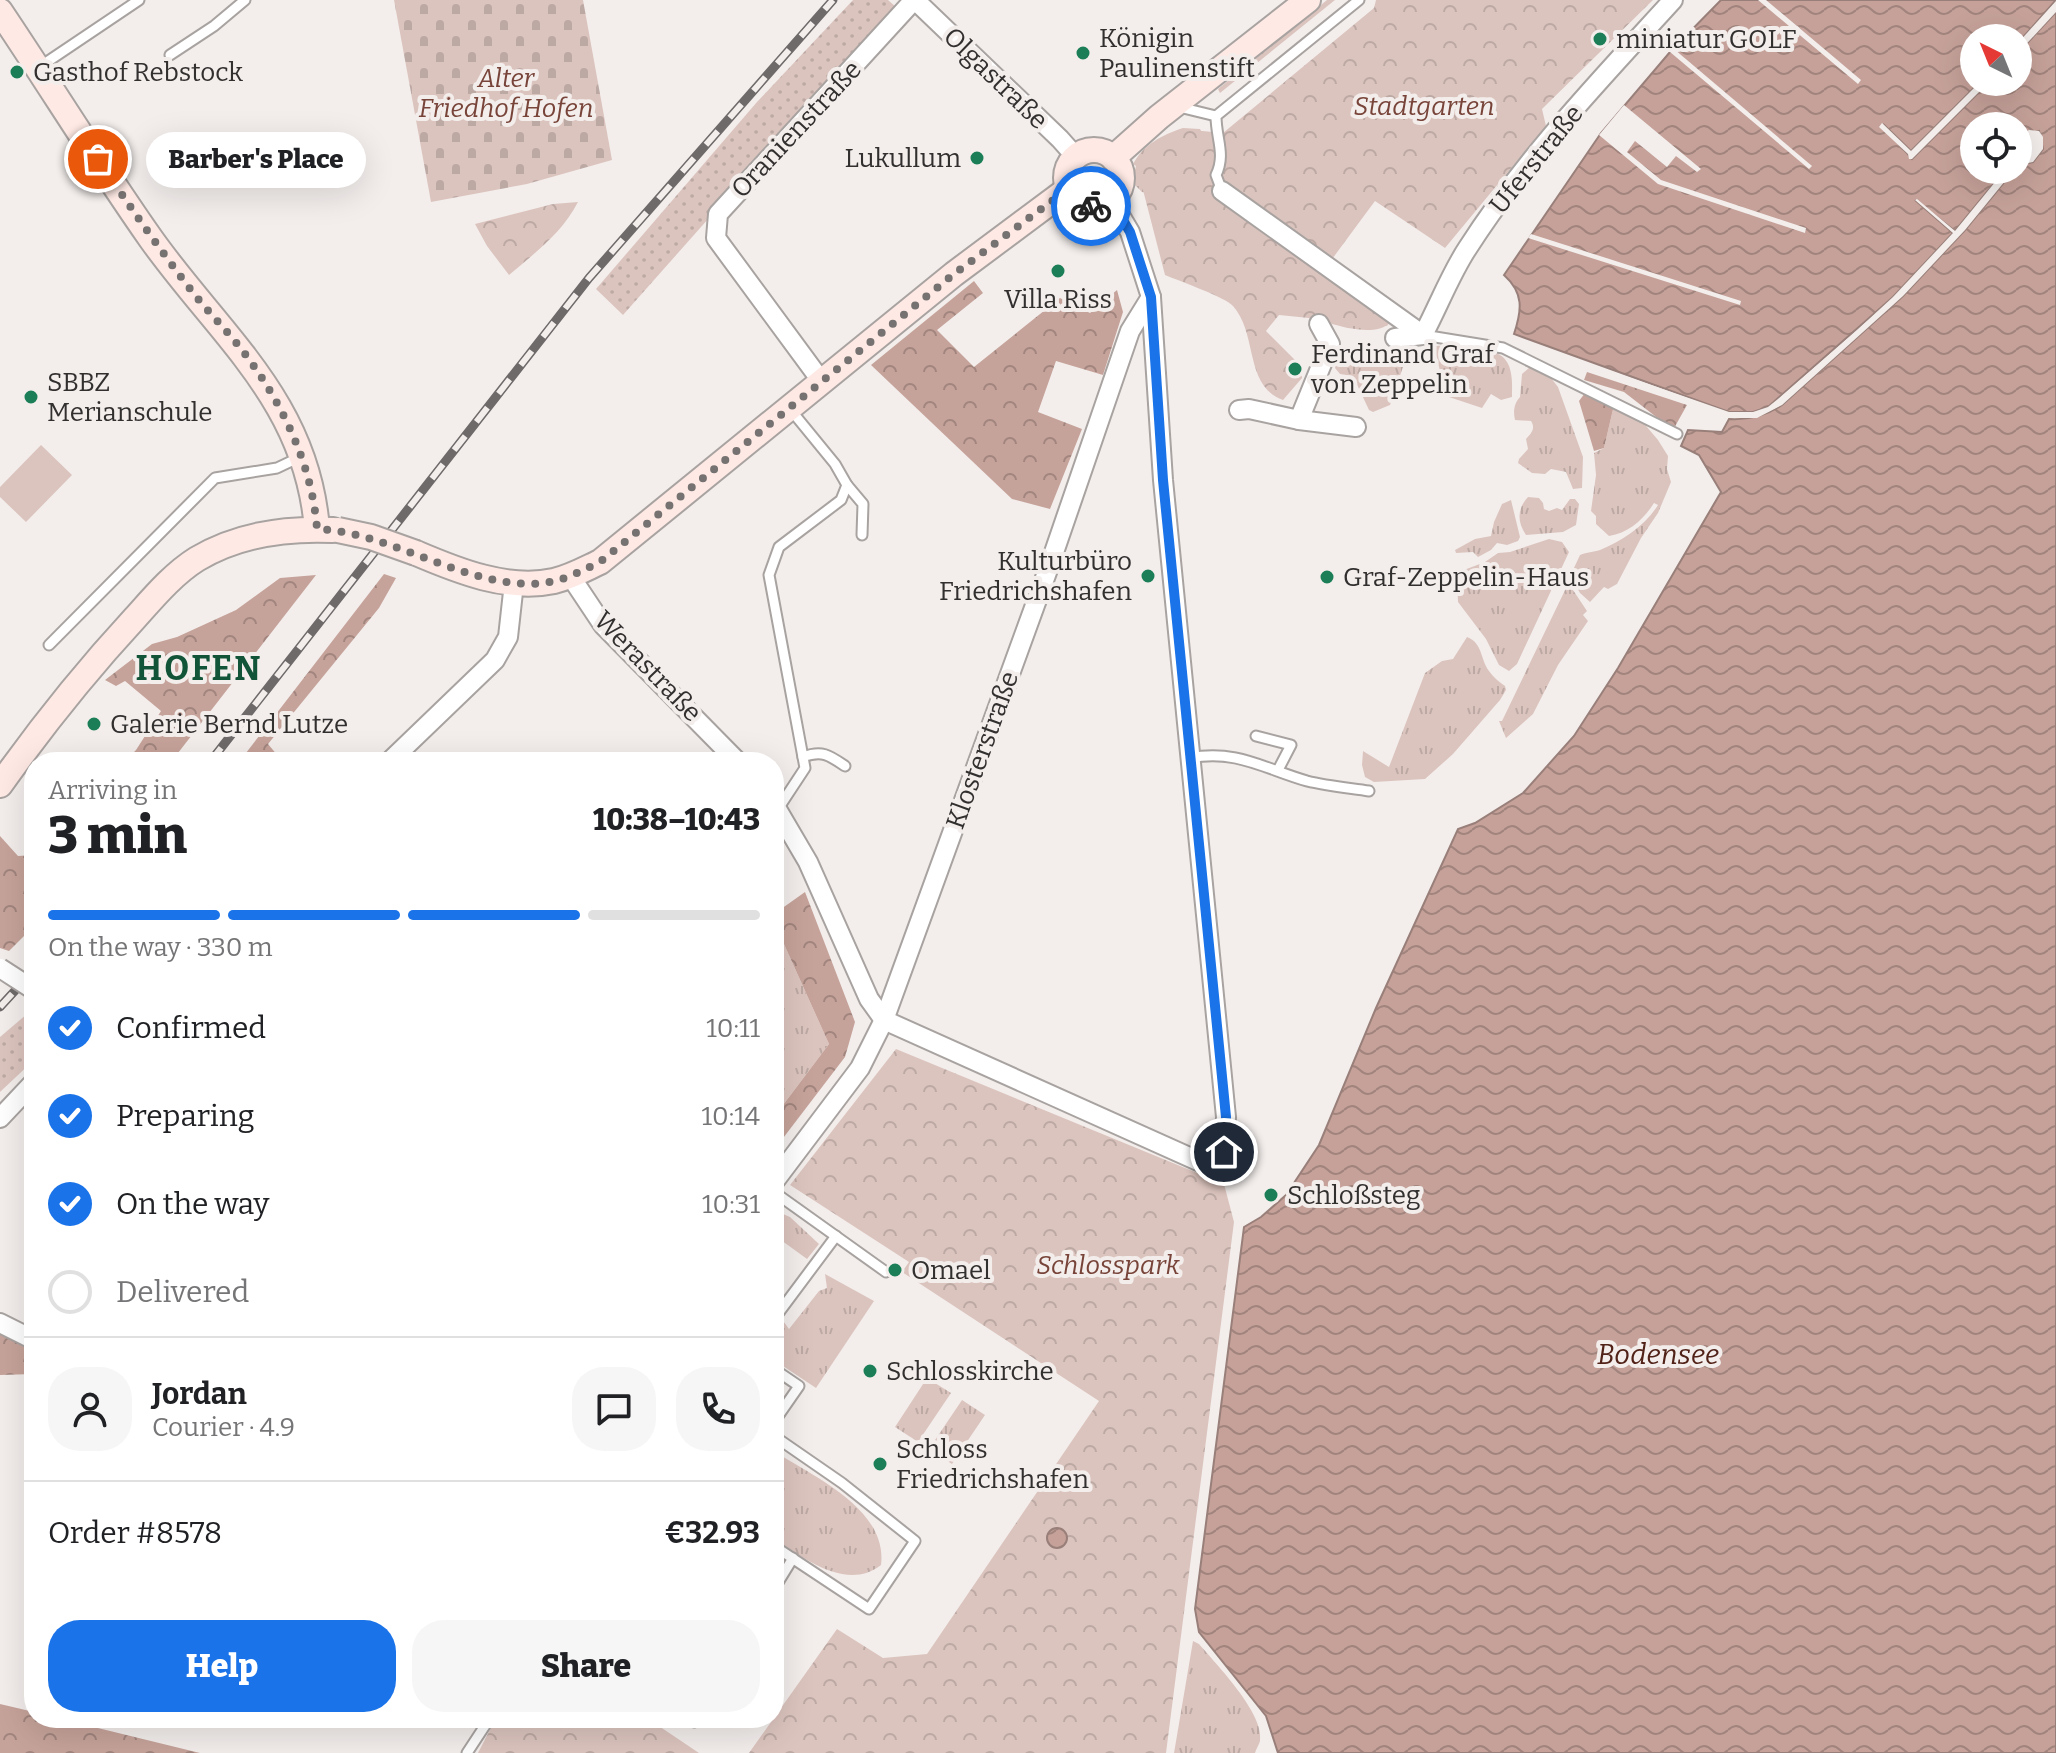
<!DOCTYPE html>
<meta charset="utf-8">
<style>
body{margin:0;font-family:Bitter,serif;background:#f6f6f6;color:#202124;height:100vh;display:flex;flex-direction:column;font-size:30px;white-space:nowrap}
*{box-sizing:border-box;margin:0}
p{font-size:26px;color:#757577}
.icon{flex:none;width:44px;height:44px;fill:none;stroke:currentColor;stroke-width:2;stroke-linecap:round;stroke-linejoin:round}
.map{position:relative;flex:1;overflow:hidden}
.drawer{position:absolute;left:24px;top:752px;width:760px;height:976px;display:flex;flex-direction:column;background:#fff;border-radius:32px;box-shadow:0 8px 32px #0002}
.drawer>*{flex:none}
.needle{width:52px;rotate:317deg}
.buttons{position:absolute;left:1960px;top:24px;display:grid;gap:16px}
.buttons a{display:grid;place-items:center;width:72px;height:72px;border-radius:50%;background:#fff;box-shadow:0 8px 32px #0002;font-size:40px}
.pin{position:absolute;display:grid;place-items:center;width:68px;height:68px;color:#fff;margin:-34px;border:4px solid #fff;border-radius:50%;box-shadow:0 2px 8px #0007}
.courier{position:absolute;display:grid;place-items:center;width:80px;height:80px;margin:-40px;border:6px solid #1a73e8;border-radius:50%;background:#fff;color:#222;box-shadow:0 2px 10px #0007}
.bubble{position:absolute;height:56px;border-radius:28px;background:#fff;box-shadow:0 8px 32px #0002;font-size:26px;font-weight:800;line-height:56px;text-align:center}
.summary em{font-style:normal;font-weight:800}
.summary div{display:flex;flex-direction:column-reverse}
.summary{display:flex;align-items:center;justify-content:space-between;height:136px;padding:0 24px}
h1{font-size:52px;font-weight:800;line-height:60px}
.bar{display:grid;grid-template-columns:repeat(4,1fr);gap:12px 8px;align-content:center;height:96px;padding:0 24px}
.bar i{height:10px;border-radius:6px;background:#e0e0e0}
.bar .selected{background:#1a73e8}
.bar p{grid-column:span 4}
.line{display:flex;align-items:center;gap:20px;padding:0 24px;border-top:2px solid #e0e0e0}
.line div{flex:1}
.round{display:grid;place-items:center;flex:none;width:84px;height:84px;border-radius:32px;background:#f6f6f6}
ol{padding:0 24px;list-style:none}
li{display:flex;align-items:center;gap:24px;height:88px}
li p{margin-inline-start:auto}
li .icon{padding:8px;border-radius:50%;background:#1a73e8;color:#fff;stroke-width:4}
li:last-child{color:#757577}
li i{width:44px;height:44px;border:4px solid #e0e0e0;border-radius:50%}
.button{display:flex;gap:16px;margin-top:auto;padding:16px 24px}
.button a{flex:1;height:92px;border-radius:32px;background:#1a73e8;color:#fff;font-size:32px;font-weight:800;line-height:92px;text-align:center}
.button a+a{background:#f6f6f6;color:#202124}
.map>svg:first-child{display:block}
</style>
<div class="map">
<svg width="2056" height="1753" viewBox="0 0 2056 1753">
<defs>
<pattern id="grass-tufts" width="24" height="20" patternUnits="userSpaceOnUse" patternTransform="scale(2)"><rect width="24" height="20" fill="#dcc4be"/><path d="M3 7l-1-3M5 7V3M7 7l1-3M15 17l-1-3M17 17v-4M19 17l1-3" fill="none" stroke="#bda9a4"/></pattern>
<pattern id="forest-crowns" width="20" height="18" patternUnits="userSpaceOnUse" patternTransform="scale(2)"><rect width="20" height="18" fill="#c6a39a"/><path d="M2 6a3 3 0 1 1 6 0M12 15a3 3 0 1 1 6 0" fill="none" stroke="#a1857e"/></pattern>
<pattern id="cemetery-stones" width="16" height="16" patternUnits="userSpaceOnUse" patternTransform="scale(2)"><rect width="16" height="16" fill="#dcc4be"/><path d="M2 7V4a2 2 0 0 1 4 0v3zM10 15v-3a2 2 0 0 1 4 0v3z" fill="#bda9a4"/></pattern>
<pattern id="park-crowns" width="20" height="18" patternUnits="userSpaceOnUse" patternTransform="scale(2)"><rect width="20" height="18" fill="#dcc4be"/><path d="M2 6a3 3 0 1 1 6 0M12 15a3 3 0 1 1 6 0" fill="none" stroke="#bda9a4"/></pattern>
<pattern id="garden-dots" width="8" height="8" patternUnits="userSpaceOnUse" patternTransform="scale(2)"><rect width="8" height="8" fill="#dcc4be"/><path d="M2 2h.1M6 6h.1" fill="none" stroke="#bda9a4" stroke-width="1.8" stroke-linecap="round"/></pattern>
<pattern id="water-waves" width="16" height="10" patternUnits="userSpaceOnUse" patternTransform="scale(2)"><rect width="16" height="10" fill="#c5a199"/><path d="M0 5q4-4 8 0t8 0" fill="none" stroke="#a1847d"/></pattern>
</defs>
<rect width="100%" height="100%" fill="#f3eeec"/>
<g fill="url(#grass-tufts)">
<polygon points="1327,0 1335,0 1220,93 1218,89"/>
<path d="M1183,128L1200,129L1204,136L1154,194L1142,192L1132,182L1136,166L1133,164C1144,144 1162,135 1183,128Z"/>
<path d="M1304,256L1390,323C1376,336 1345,328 1329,323L1322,314Z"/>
<polygon points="1359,344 1370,348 1379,355 1403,358 1405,361 1390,405 1373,412 1369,410 1353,376 1340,374 1335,368 1337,357"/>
<path d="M1454,345C1496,352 1515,347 1512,397L1501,400L1491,394L1482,408L1446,396L1434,346Z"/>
<path d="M1530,367L1551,378L1558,387L1583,457L1582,488L1573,489L1566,472L1551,469L1545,474L1532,473L1518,463L1519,459L1528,449L1526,439C1531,433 1536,429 1531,421L1515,420C1513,412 1514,403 1520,397L1522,374Z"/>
<path d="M1614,405L1636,414L1658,440L1668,456L1667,469L1671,482L1658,513L1641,538L1617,584L1608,589L1604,587L1590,602L1580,593L1573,581L1578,572L1573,570L1580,555C1587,552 1593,552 1600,550C1622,541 1645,526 1658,505L1654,503C1644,519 1629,533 1609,536L1596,524V516L1591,511L1596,475L1594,453L1604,448Z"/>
<path d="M1528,497L1539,498L1543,503L1544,509L1549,511L1557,508L1562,510L1570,499H1575L1579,504L1576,525L1563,532L1526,535C1517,522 1517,509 1528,497Z"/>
<polygon points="1511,500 1520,537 1518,541 1507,545 1497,543 1491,550 1478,557 1473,552 1456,553 1455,550 1475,539 1491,536 1494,522 1502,504"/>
<polygon points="1549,539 1562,542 1569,552 1517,664 1509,671 1499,665 1486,639 1458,602 1457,581 1464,570 1485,562 1498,553 1510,552"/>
<polygon points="1567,586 1571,587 1587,611 1583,615 1588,621 1558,665 1533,714 1506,738 1499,721 1502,721"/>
<path d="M1467,637C1483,643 1480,659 1489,671C1493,677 1499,682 1505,686L1506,690L1500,700L1453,754L1425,779L1374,782L1365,777L1362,765L1363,751L1389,767L1425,673L1442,661L1453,659Z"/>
<polygon points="774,922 829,1044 774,1117"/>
<polygon points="776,1211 790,1217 819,1244 807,1259 774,1235"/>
<polygon points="825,1274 874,1301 816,1388 774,1360 774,1329 781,1318 789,1329 819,1291 827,1288"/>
<polygon points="927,1378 951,1393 918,1442 895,1427"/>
<polygon points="962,1400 985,1415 952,1464 929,1449"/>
<path d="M774,1451C814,1477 888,1509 881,1565C847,1592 803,1558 774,1538Z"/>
<path d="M1193,1641L1199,1644C1216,1664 1265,1714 1260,1741C1259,1745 1256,1749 1255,1753H1174Z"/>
</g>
<g fill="url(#forest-crowns)">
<polygon points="974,281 983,293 937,330 974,367 1060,298 1090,313 1117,290 1123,312 1103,375 1056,361 1038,412 1082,429 1050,509 1012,499 871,365"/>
<polygon points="1587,372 1687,405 1673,430 1624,392 1584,380"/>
<polygon points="1585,393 1614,405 1604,448 1594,451 1579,401"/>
<polygon points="384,574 396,578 379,608 268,744 283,762 239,762"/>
<polygon points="316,575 171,762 124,762 136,750 161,711 125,681 116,686 105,680 152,644 177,637 236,610 280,578"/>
<polygon points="0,836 18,856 34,855 34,926 9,951 0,948"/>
<polygon points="805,892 855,1022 845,1057 774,1150 774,1117 829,1044 774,922 774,914"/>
<polygon points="0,1332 34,1349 34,1374 0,1375"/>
<polygon points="0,1704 34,1712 34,1718 57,1718 200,1753 0,1753"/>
</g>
<polygon fill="url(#cemetery-stones)" points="394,0 583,0 612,160 527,184 431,202"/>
<g fill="url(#park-crowns)">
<path d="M1376,0H1653L1542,109L1546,126L1445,248L1375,201L1321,274L1388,326L1279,315L1266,331L1301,366L1302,378L1283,400C1244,386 1258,334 1233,306C1225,297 1179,281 1165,275L1136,163L1182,129L1223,133L1374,8Z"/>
<path d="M578,202C562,233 536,252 509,275L487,246L475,224L553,204Z"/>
<polygon points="896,1049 1224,1184 1234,1222 1166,1753 749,1753 837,1629 883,1658 927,1654 1099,1401 902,1272 909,1262 790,1185"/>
<polygon points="496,1718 647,1718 699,1753 478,1753"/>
</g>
<g fill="url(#garden-dots)">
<polygon points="853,0 888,0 896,7 623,315 596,289 757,102"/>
<polygon points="34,1008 34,1060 0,1092 0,1037"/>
</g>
<polygon fill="#dcc4be" points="41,445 72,475 26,522 0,497 0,487"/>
<g fill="url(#water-waves)" stroke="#997f79" stroke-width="2">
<path d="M1721,0H2056L2018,43V38H1974V82H1980L1911,151L1883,124L1912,159L1989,82H2018V53L2056,12V1753H1278L1266,1716L1199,1632L1195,1609L1244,1227L1261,1217L1286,1195L1319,1145L1376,1008L1458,829L1475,823L1523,793L1574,736L1618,668L1721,492L1699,455L1681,446L1688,430L1722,432L1729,419C1748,420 1766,416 1782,405L1903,296L1965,230L2014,170H2018V165L2033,162L2043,149L2039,131L2021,135L2018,143V126H1974V170H2005L1955,231L1915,200L1953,233L1893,297L1768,407L1753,412H1729L1514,334C1522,310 1524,293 1504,275L1601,133L1670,52Z"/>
<circle cx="1057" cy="1538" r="10"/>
</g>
<g fill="#f3eeec">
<polygon points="1758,0 1766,0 1861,80 1858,84"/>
<polygon points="2056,1 2056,12 2018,53 2018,43"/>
<polygon points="1674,49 1812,166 1809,169 1670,52"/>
<polygon points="1980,82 1989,82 1912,159 1909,159 1908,154 1879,127 1882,123 1911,151"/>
<polygon points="1624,105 1701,169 1697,172 1676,156 1667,167 1635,141 1627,152 1661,180 1806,228 1805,233 1658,184 1599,135"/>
<polygon points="2029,130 2039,131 2043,137 2043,149 2033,162 2018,165 2018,161 2030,159 2039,147 2037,135 2030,134 2018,147 2021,135"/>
<polygon points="2005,170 2014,170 1965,230 1903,296 1782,405 1757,418 1725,418 1727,415 1510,336 1729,412 1753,412 1768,407 1778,399 1855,332 1893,297 1953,233 1915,200 1917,199 1955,231"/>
<polygon points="1531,234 1741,301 1740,305 1528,238"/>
</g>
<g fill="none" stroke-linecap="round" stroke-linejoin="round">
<defs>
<g id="lane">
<polyline points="170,55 214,26 245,0"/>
<polyline points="38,68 139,0"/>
<polyline points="1179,107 1216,116"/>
<path d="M1222,191L1216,175C1226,154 1216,139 1216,116L1359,0"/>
<polyline points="1423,335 1503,348 1677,434"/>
<polyline points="847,485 863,504 862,535"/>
<polyline points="49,645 215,478 277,468 298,458"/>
<polyline points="1256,736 1291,745 1278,770"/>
<path d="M803,757C822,750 829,755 845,766"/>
<path d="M1190,758C1236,749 1265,769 1307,781C1327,786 1349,788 1369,791"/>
<polyline points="778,809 805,768 769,575 779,547 841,500 847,485 835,464 790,409"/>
<polyline points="774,1192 886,1272"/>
<polyline points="774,1319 836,1236"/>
<polyline points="774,1369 799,1386 774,1422"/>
<polyline points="774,1436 842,1483 915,1541 869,1609 774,1546"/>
<polyline points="774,1589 793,1558"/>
<polyline points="694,1722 696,1718"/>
<polyline points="467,1753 490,1718"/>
</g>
<g id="street">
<polyline points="915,0 1060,139 1076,157"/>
<path d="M1222,191L1423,335C1438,307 1450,275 1467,249C1525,158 1601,79 1673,0"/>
<polyline points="1395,338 1423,335"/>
<polyline points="822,382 716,238 718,214 914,0"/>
<polyline points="1239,410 1249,409 1299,420 1356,427"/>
<polyline points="1299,420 1330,344 1319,324"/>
<polyline points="571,577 603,625 738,762"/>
<polyline points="389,762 495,660 508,637 514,583"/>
<polyline points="774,804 808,862 869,999 884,1020 1198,1161 1214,1158 1224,1152 1226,1117 1163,480 1151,297 1130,232 1111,200"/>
<polyline points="0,1118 34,1082"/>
<polyline points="774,1182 860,1068 884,1020 1050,564 1130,331 1151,297"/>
<polyline points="0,1323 34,1340"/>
</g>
<g id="secondary">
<path d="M0,11C51,87 99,165 151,239C220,336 307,401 317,529"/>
<circle cx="1094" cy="178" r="28"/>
<polyline points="1113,158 1159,117 1308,0"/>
<path d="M416,553C458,571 508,591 554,581C571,577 585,569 600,562L954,274L1068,189"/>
<path d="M0,785C42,726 86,671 135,618C153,598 173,574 197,559C237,535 287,528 333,530"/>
</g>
</defs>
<use href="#lane" stroke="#a8a3a1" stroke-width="13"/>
<use href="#street" stroke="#a8a3a1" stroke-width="22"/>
<use href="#secondary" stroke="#a8a3a1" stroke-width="28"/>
<use href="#lane" stroke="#fff" stroke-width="9"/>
<use href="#street" stroke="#fff" stroke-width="18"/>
<use href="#secondary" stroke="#fee9e4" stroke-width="24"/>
<defs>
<g id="rail">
<polyline points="210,762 589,278 833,0"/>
<polyline points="0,1007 34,970"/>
</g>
</defs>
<use href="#rail" stroke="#6e6a6a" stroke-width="9"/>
<use href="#rail" stroke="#f3eeec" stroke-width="6" stroke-dasharray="18" stroke-linecap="butt"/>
<defs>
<polyline id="street-bridge" points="0,968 34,990"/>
<polyline id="secondary-bridge" points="338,530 371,537 416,553"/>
</defs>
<use href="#street-bridge" stroke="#a8a3a1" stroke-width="22" stroke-linecap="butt"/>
<use href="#secondary-bridge" stroke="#a8a3a1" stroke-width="28" stroke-linecap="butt"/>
<use href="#street-bridge" stroke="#fff" stroke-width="18"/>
<use href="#secondary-bridge" stroke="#fee9e4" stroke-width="24"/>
</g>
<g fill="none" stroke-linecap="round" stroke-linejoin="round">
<path stroke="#767271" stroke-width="8" stroke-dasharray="0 14.4" d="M98,159C128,204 158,247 191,290C207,311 226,329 242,350C282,402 312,464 317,529C396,532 479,598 555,581C571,577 585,569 600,562L954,274L1068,189L1076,200L1091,206"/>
<polyline stroke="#1a73e8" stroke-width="10" points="1091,206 1103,205 1111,200 1130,232 1151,297 1163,480 1226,1117 1224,1152"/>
</g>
<g fill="#1c7e56" stroke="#f3eeec" stroke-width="3">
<circle cx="1600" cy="39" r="8"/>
<circle cx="1083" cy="53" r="8"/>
<circle cx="17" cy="72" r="8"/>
<circle cx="977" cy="158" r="8"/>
<circle cx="1058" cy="271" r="8"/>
<circle cx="1295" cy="369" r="8"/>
<circle cx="31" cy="397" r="8"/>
<circle cx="1148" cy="576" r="8"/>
<circle cx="1327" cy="577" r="8"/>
<circle cx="94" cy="724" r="8"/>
<circle cx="1271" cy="1195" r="8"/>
<circle cx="895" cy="1270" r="8"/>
<circle cx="870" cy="1371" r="8"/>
<circle cx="880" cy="1464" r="8"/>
</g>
<g text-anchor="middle" stroke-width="8" stroke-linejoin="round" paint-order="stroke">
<g font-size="26" fill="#322f2f" stroke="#f3eeec" text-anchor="start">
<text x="1099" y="47">Königin<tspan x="1099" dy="30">Paulinenstift</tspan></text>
<text x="1616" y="48">miniatur GOLF</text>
<text x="33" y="81">Gasthof Rebstock</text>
<text x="961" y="167" text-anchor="end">Lukullum</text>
<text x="1058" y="308" text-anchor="middle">Villa Riss</text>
<text x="1311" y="363">Ferdinand Graf<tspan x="1311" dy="30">von Zeppelin</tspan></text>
<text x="47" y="391">SBBZ<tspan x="47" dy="30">Merianschule</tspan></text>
<text x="1132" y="570" text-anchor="end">Kulturbüro<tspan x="1132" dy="30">Friedrichshafen</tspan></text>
<text x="1343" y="586">Graf-Zeppelin-Haus</text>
<text x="110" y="733">Galerie Bernd Lutze</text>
<text x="1287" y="1204">Schloßsteg</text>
<text x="911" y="1279">Omael</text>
<text x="886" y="1380">Schlosskirche</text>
<text x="896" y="1458">Schloss<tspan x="896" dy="30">Friedrichshafen</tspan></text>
</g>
<g font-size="26" font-style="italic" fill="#784439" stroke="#f3eeec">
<text x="506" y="87">Alter<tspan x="506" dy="30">Friedhof Hofen</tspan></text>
<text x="1424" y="115">Stadtgarten</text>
<text x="1108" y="1274">Schlosspark</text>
</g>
<g font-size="26" fill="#322f2f" stroke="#f3eeec">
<text transform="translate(996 78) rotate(44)" y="9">Olgastraße</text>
<text transform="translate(796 129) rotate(-47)" y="9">Oranienstraße</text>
<text transform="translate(1536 159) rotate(-51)" y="9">Uferstraße</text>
<text transform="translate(648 666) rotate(46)" y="9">Werastraße</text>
<text transform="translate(982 750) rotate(-70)" y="9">Klosterstraße</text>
</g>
<g font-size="28" font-style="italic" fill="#512217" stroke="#f3eeec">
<text x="1658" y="1364">Bodensee</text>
</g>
<g font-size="34" font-weight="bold" letter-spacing="2" fill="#125438" stroke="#f3eeec">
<text x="199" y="680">HOFEN</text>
</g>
</g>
</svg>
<div class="buttons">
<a><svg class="needle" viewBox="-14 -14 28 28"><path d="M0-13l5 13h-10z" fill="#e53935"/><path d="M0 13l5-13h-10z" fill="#757577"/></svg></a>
<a><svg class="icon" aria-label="locate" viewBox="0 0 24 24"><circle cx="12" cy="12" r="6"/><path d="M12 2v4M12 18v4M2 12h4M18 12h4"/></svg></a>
</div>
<div class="pin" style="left:98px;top:159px;background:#ea580c"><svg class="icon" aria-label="bag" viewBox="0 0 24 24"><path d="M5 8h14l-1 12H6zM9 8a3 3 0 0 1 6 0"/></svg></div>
<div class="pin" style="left:1224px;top:1152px;background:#1f2937"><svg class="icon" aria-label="home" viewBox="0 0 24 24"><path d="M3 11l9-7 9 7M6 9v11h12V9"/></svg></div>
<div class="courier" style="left:1091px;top:206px"><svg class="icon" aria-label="bike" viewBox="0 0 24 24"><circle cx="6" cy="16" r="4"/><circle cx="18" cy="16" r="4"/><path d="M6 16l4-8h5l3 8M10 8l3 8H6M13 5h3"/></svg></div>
<div class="bubble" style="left:146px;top:132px;width:220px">Barber's Place</div>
<section class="drawer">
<div class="summary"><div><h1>3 min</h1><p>Arriving in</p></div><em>10:38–10:43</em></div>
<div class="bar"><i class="selected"></i><i class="selected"></i><i class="selected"></i><i></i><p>On the way · 330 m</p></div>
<ol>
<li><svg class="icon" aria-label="check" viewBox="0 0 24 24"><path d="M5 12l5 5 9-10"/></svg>Confirmed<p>10:11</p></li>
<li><svg class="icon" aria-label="check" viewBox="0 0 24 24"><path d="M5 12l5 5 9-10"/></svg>Preparing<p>10:14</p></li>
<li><svg class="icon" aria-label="check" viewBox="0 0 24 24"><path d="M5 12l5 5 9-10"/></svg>On the way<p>10:31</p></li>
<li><i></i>Delivered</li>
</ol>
<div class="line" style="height:144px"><a class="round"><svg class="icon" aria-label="person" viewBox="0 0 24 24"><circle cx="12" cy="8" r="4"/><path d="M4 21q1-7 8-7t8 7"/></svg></a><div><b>Jordan</b><p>Courier · 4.9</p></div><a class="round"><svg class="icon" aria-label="chat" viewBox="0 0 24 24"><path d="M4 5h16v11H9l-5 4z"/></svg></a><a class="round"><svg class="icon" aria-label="phone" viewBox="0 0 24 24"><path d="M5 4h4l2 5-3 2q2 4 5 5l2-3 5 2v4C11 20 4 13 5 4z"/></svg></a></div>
<div class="line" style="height:104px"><div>Order #8578</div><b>€32.93</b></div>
<div class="button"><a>Help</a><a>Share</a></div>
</section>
</div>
